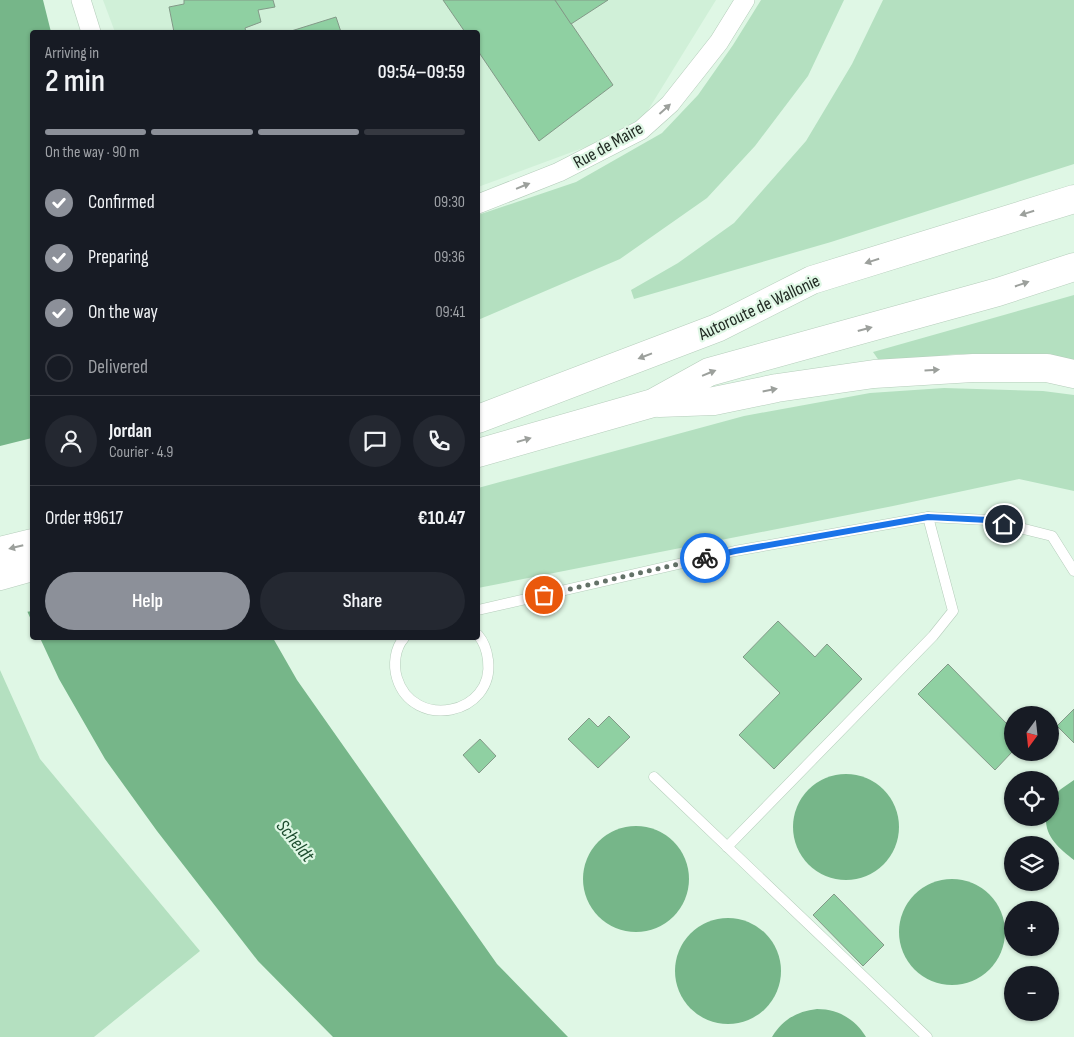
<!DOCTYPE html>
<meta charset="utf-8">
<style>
body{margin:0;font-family:"Sofia Sans Condensed",sans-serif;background:#242831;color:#f1f3f6;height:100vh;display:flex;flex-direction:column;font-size:19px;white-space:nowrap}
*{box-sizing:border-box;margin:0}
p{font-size:16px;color:#9ea1a6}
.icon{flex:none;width:28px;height:28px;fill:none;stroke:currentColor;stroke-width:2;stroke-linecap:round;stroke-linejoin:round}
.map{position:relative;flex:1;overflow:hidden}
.side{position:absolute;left:30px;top:30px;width:450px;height:610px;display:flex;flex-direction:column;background:#171b24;border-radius:5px;box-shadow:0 1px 4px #0004}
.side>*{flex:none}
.needle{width:32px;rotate:195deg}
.buttons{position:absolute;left:1004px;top:706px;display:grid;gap:10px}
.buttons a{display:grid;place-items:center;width:55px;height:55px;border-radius:50%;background:#171b24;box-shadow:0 1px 4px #0004;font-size:25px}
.pin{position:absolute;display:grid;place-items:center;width:42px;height:42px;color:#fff;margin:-21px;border:2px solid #fff;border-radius:50%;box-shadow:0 1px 5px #0007}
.courier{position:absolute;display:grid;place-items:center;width:50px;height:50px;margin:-25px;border:4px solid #1a73e8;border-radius:50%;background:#fff;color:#222;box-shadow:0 1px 6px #0007}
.headline em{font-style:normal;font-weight:600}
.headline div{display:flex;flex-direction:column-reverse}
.headline{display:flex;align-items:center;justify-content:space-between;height:85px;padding:0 15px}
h1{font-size:32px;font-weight:600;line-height:38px}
.bar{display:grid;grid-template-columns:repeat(4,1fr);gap:8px 5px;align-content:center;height:60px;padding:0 15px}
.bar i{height:6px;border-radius:4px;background:#363941}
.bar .selected{background:#8c9099}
.bar p{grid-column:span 4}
.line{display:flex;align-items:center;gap:12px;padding:0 15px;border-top:1px solid #363941}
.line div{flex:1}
.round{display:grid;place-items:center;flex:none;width:52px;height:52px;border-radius:26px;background:#242831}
ol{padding:0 15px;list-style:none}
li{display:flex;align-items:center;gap:15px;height:55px}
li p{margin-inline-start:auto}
li .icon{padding:5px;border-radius:50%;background:#8c9099;color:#fff;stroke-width:4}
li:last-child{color:#9ea1a6}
li i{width:28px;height:28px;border:2px solid #363941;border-radius:50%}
.cta{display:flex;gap:10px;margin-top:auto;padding:10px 15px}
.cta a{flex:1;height:58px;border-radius:30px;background:#8c9099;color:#fff;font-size:20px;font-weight:600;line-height:58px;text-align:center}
.cta a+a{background:#242831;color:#f1f3f6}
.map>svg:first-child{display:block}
</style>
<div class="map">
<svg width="1074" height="1037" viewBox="0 0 1074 1037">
<rect width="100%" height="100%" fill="#dff7e5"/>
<polygon fill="#d0f0d8" points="103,0 716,0 637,128 478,187 478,32 115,32"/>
<g fill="#b4e0c0">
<polygon points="761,0 844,0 808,76 755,146 707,198 620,259 478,320 478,215 576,182 662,133 698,95 733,45"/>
<polygon points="883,0 1074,0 1074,164 831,242 634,299 631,290 678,263 734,223 806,141 852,64"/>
<polygon points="1074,295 1074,360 1018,354 957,354 880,362 873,352"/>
<polygon points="944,388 1043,391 1074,395 1074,491 1019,479 893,506 478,588 478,488 744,416 870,393"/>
<polygon points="0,670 40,759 200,951 94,1037 0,1037"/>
</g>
<g fill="#76b689">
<polygon points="0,0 43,0 51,32 32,32 32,622 0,550"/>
<polygon points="40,638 273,638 297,680 497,964 568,1037 333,1037 258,961 157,831 105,759 59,679"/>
<circle cx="846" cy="827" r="53"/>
<path d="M1074,780V860C1060,849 1045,837 1046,818H1050V799L1061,789Z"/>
<circle cx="636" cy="879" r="53"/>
<circle cx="952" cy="932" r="53"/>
<circle cx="728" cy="971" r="53"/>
<path d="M817,1009C838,1009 855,1019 866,1037H772C782,1020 797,1011 817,1009Z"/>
</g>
<polygon fill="#dff7e5" points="32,438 32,611 26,612 0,556 0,446"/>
<g fill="#8fd0a2" stroke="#839988">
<polygon points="184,0 273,0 275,7 258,10 261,22 245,28 246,32 174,32 169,7 184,4"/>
<polygon points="443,0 555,0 613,85 539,141 478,51 478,32 465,32"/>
<polygon points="555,0 608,0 571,24"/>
<polygon points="336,17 341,32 288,32"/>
<polygon points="778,621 815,657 827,644 862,679 774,769 739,735 780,693 743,657"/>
<polygon points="948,664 1012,729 1012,752 995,770 918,694"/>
<polygon points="1074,709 1074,743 1057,726"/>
<polygon points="609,716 630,737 598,768 568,739 589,718 598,727"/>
<polygon points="480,739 496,756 479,773 463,755"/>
<polygon points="834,894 884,945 863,966 813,915"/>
</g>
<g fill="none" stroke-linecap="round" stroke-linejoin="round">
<defs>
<g id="lane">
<polyline points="478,610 735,551 928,517 988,520 1052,536 1074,571"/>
<path d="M404,638C395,648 393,665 397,678C413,731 495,715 488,660C487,651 484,642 478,635"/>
<polyline points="654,777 927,1037"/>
<polyline points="727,847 933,636 953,611 928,517"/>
</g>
<g id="street">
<polyline points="81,0 91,32"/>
<polyline points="478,204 559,172 641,130 670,104 719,42 745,0"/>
</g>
<g id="highway">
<polyline points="659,403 714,401 777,388 874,374 973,368 1047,368 1074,374"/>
<polyline points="478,419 717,328 812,280 1074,199"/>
<polyline points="478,453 653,403 709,372 998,292 1074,267"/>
<polyline points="0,551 32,543"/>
<polyline points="0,576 32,567"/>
</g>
</defs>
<use href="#lane" stroke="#b5cdbb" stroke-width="11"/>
<use href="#street" stroke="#b5cdbb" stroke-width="20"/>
<use href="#highway" stroke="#b5cdbb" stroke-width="29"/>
<use href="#lane" stroke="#fff" stroke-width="10"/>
<use href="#street" stroke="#fff" stroke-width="19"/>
<use href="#highway" stroke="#fff" stroke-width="28"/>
</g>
<defs><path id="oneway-solid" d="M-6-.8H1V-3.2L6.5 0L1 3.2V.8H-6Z" transform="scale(1.25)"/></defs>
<g fill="#9ca09c">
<use href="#oneway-solid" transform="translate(665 109) rotate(-42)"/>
<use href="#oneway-solid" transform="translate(523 186) rotate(-22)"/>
<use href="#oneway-solid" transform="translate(1027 213) rotate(163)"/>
<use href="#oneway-solid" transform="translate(872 261) rotate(163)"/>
<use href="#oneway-solid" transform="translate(1022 284) rotate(-19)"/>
<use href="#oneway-solid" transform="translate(865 329) rotate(-15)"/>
<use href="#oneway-solid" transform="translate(645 356) rotate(159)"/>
<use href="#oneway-solid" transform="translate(932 370) rotate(-4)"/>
<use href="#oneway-solid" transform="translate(709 373) rotate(-22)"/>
<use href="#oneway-solid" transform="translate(770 390) rotate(-11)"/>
<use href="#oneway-solid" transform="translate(524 440) rotate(-16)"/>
<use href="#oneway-solid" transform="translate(16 547) rotate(166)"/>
</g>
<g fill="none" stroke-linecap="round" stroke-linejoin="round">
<polyline stroke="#647268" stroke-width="5" stroke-dasharray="0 9" points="544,595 705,558"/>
<polyline stroke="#1a73e8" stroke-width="6" points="705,558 735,551 928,517 988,520 1004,524"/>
</g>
<g text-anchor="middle" stroke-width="4.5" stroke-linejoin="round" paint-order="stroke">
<g font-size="18" fill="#222b24" stroke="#dff7e5">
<text transform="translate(608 145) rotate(-29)" y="6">Rue de Maire</text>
<text transform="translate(759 307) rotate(-25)" y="6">Autoroute de Wallonie</text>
</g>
<g font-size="19" font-style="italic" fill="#1c4c2e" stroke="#dff7e5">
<text transform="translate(296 840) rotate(51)" y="7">Scheldt</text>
</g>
</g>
</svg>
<div class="buttons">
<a><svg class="needle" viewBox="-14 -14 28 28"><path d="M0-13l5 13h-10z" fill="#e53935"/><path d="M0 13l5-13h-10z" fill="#9ea1a6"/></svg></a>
<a><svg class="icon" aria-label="locate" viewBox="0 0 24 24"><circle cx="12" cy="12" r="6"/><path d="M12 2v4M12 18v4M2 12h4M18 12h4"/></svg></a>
<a><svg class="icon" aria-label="layers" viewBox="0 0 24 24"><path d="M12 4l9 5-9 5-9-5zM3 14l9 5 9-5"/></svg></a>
<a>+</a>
<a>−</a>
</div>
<div class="pin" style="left:544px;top:595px;background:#ea580c"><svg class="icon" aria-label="bag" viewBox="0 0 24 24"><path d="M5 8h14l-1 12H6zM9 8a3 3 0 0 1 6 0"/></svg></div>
<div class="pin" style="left:1004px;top:524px;background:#1f2937"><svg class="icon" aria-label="home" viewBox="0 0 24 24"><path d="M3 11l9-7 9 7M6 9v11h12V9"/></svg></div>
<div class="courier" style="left:705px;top:558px"><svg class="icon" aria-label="bike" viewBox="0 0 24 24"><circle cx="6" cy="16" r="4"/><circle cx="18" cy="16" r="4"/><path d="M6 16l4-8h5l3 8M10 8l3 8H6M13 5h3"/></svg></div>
<section class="side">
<div class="headline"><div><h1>2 min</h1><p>Arriving in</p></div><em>09:54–09:59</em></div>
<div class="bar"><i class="selected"></i><i class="selected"></i><i class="selected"></i><i></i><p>On the way · 90 m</p></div>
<ol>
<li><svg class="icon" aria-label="check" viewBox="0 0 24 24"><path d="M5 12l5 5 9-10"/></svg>Confirmed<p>09:30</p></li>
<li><svg class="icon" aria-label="check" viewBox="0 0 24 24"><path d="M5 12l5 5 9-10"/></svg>Preparing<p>09:36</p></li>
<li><svg class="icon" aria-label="check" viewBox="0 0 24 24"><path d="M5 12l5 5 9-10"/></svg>On the way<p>09:41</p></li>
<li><i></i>Delivered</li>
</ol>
<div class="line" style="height:90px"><a class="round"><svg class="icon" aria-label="person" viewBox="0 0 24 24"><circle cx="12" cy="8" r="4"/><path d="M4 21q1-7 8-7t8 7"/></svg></a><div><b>Jordan</b><p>Courier · 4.9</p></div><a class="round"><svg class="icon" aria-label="chat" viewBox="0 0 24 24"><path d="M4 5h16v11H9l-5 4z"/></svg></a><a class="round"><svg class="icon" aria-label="phone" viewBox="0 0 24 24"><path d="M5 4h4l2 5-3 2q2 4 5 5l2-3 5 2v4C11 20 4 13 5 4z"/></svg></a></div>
<div class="line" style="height:65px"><div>Order #9617</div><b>€10.47</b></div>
<div class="cta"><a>Help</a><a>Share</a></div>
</section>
</div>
